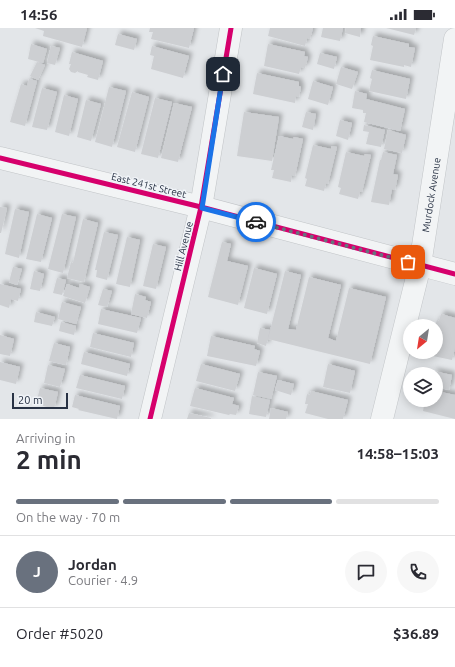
<!DOCTYPE html>
<meta charset="utf-8">
<style>
body{margin:0;font-family:Ubuntu,sans-serif;background:#f7f7f7;color:#2b2b33;height:100vh;display:flex;flex-direction:column;font-size:15px;white-space:nowrap}
*{box-sizing:border-box;margin:0}
p{font-size:13px;color:#7c7c81}
.icon{flex:none;width:22px;height:22px;fill:none;stroke:currentColor;stroke-width:2;stroke-linecap:round;stroke-linejoin:round}
.map{position:relative;height:391px;overflow:hidden}
.drawer{display:flex;flex-direction:column;background:#fff;flex:1}
.drawer>*{flex:none}
.needle{width:26px;rotate:210deg}
.buttons{position:absolute;left:403px;top:291px;display:grid;gap:8px}
.buttons a{display:grid;place-items:center;width:40px;height:40px;border-radius:50%;background:#fff;box-shadow:0 2px 10px #0003;font-size:20px}
.scale{position:absolute;left:12px;bottom:10px;width:56px;box-sizing:border-box;padding-left:4px;border:2px solid #283244;border-top:0;font-size:11px;line-height:14px;white-space:nowrap;color:#283244;-webkit-text-stroke:3px #f1f4f8;paint-order:stroke}
.pin{position:absolute;display:grid;place-items:center;width:34px;height:34px;color:#fff;margin:-17px;border-radius:8px;box-shadow:0 2px 6px #0006}
.courier{position:absolute;display:grid;place-items:center;width:40px;height:40px;margin:-20px;border:3px solid #1a73e8;border-radius:50%;background:#fff;color:#222;box-shadow:0 1px 5px #0007}
.head em{font-style:normal;font-weight:700}
.head div{display:flex;flex-direction:column-reverse}
.head{display:flex;align-items:center;justify-content:space-between;height:68px;padding:0 16px}
h1{font-size:26px;font-weight:700;line-height:30px}
.bar{display:grid;grid-template-columns:repeat(4,1fr);gap:6px 4px;align-content:center;height:48px;padding:0 16px}
.bar i{height:5px;border-radius:3px;background:#e1e1e2}
.bar .on{background:#69717e}
.bar p{grid-column:span 4}
.line{display:flex;align-items:center;gap:10px;padding:0 16px;border-top:1px solid #e1e1e2}
.line div{flex:1}
.round{display:grid;place-items:center;flex:none;width:42px;height:42px;border-radius:21px;background:#f7f7f7}
.status{display:flex;justify-content:space-between;align-items:center;height:28px;padding:0 20px;background:#fff;direction:ltr}
.status svg{height:11px;fill:currentColor}
.map>svg:first-child{display:block}
</style>
<div class="status"><b>14:56</b><svg viewBox="0 0 49 12"><path d="M0 12V9h3v3zM5 12V6h3v6zM10 12V3h3v9zM15 12V0h3v12zM26 1h20v11H26zM47 4h2v5h-2z"/></svg></div>
<div class="map">
<svg width="455" height="391" viewBox="0 0 455 391">
<defs>
<filter id="shadow"><feDropShadow dx="3.5" dy="-3.5" stdDeviation="2" flood-color="#0004"/></filter>
</defs>
<rect width="100%" height="100%" fill="#e3e6e9"/>
<g fill="#cdcfd2" filter="url(#shadow)">
<polygon points="35,0 87,0 82,19 43,8 44,3"/>
<polygon points="150,0 194,0 189,20 151,11 153,4 149,4"/>
<polygon points="270,0 313,0 310,11 307,10 305,18 268,8"/>
<polygon points="323,0 343,0 340,13 321,9"/>
<polygon points="346,0 361,0 360,9 345,5"/>
<polygon points="386,0 416,0 414,7"/>
<polygon points="118,6 137,11 134,22 115,17"/>
<polygon points="373,8 409,16 409,19 415,20 411,39 404,37 404,39 370,32 373,18 371,17"/>
<polygon points="31,16 47,21 43,35 28,31"/>
<polygon points="268,16 305,24 304,28 308,29 305,40 301,39 299,46 264,38"/>
<polygon points="51,18 60,20 55,37 47,35"/>
<polygon points="152,18 189,28 183,50 151,41 154,28 150,27"/>
<polygon points="72,24 103,33 98,52 87,49 88,47 78,44 78,43 75,45 71,44 69,41 71,36 69,36"/>
<polygon points="320,25 337,29 334,41 317,36"/>
<polygon points="37,34 45,37 38,52 30,48"/>
<polygon points="341,39 358,44 352,61 336,56"/>
<polygon points="372,42 410,51 406,71 369,63 372,51 370,50"/>
<polygon points="257,45 299,54 299,58 301,59 299,69 296,68 295,75 253,66"/>
<polygon points="29,51 37,53 25,98 10,94 21,56 27,58"/>
<polygon points="313,53 333,59 328,77 308,71"/>
<polygon points="109,59 126,63 112,119 95,114"/>
<polygon points="42,60 57,64 47,102 32,99"/>
<polygon points="355,63 367,66 366,71 405,81 400,103 364,94 366,85 363,85 363,82 352,80"/>
<polygon points="132,64 149,69 135,124 117,119"/>
<polygon points="64,67 78,71 69,108 55,104"/>
<polygon points="155,70 172,74 158,130 141,126"/>
<polygon points="86,72 101,76 91,113 77,109"/>
<polygon points="174,75 192,79 178,134 161,130"/>
<polygon points="244,84 279,89 272,133 237,128"/>
<polygon points="306,84 316,86 313,102 302,99"/>
<polygon points="340,92 352,95 348,112 336,108"/>
<polygon points="364,97 385,102 381,119 366,116 369,104 363,103"/>
<polygon points="388,102 406,107 402,125 384,121"/>
<polygon points="279,108 293,111 294,109 303,111 295,148 292,147 291,154 272,150 274,142 271,142"/>
<polygon points="313,117 331,121 331,118 337,119 328,156 326,155 324,163 305,158 307,151 305,150"/>
<polygon points="346,124 364,128 365,126 371,127 362,164 360,164 358,171 339,166 341,160 338,159"/>
<polygon points="383,124 397,127 393,146 398,147 395,162 392,161 389,177 371,174 380,132 381,132"/>
<polygon points="0,179 7,180 1,205 0,205"/>
<polygon points="15,181 29,184 19,230 5,226"/>
<polygon points="37,186 52,190 41,234 26,231"/>
<polygon points="62,186 76,189 63,245 48,241"/>
<polygon points="83,191 98,195 84,254 67,250 71,234 73,235"/>
<polygon points="104,204 118,207 107,252 96,249 97,242 95,242"/>
<polygon points="127,209 140,212 130,259 116,256"/>
<polygon points="222,214 231,216 227,233 248,238 238,277 208,269"/>
<polygon points="153,216 166,219 156,261 143,258"/>
<polygon points="13,239 22,241 17,257 9,254"/>
<polygon points="254,240 277,246 267,286 244,280"/>
<polygon points="34,243 44,246 40,263 30,261"/>
<polygon points="285,243 301,247 288,301 296,302 309,249 341,257 328,310 333,312 336,313 349,260 386,269 370,336 268,311"/>
<polygon points="57,250 66,252 62,267 53,265"/>
<polygon points="0,256 21,261 18,273 11,271 9,280 0,277"/>
<polygon points="67,256 79,260 80,256 90,259 85,275 63,268"/>
<polygon points="103,261 112,263 107,279 98,277"/>
<polygon points="135,266 146,269 145,272 151,274 147,290 131,286"/>
<polygon points="62,274 81,279 76,296 58,291"/>
<polygon points="101,281 141,290 137,305 98,296"/>
<polygon points="36,284 55,289 52,298 34,294"/>
<polygon points="441,286 455,290 455,320 452,332 428,327 429,324 436,324 435,298 437,292 439,293"/>
<polygon points="61,294 76,298 74,307 59,303"/>
<polygon points="260,300 270,302 266,318 257,315"/>
<polygon points="93,305 134,315 131,329 90,319"/>
<polygon points="0,307 14,311 10,328 0,326"/>
<polygon points="211,308 255,318 254,321 260,323 256,338 207,328"/>
<polygon points="54,315 70,319 66,337 49,333"/>
<polygon points="84,324 130,336 127,348 81,336"/>
<polygon points="0,334 20,339 16,356 0,352"/>
<polygon points="201,336 240,346 235,363 196,353"/>
<polygon points="328,336 355,343 350,365 323,359"/>
<polygon points="48,337 65,341 60,359 44,355"/>
<polygon points="433,343 452,347 449,362 436,359 436,346 433,346"/>
<polygon points="258,344 277,348 271,371 253,367"/>
<polygon points="80,347 125,358 122,371 76,360"/>
<polygon points="278,352 294,356 291,367 275,362"/>
<polygon points="40,360 58,364 54,381 36,376"/>
<polygon points="195,360 234,370 232,376 239,378 236,387 230,386 229,387 190,378"/>
<polygon points="311,363 348,372 343,391 328,391 305,385 308,376 305,376 307,366 310,367"/>
<polygon points="436,363 455,367 455,391 423,383 425,372 436,372"/>
<polygon points="75,367 120,378 117,391 78,382 79,381 72,379"/>
<polygon points="252,368 270,372 266,389 249,386"/>
<polygon points="271,380 288,384 286,391 269,391"/>
<polygon points="189,385 211,390 211,391 187,391"/>
</g>
<g fill="none" stroke-linecap="round" stroke-linejoin="round">
<defs>
<g id="minor">
<polyline points="150,391 201,179 231,0"/>
<polyline points="382,391 420,237"/>
</g>
<g id="tertiary">
<polyline points="0,130 201,179 455,246"/>
<path id="s1" d="M420,237L455,11"/>
</g>
</defs>
<use href="#minor" stroke="#c1c4c7" stroke-width="23"/>
<use href="#tertiary" stroke="#c1c4c7" stroke-width="23"/>
<use href="#minor" stroke="#f2f4f5" stroke-width="22"/>
<use href="#tertiary" stroke="#f2f4f5" stroke-width="22"/>
<defs>
<g id="cycleway">
<polyline points="0,130 201,179 455,246"/>
<polyline points="150,391 201,179 231,0"/>
</g>
</defs>
<use href="#cycleway" stroke="#f1f4f8" stroke-width="8"/>
<use href="#cycleway" stroke="#d6006c" stroke-width="5"/>
</g>
<g fill="none" stroke-linecap="round" stroke-linejoin="round">
<polyline stroke="#69717e" stroke-width="4" stroke-dasharray="0 7.2" points="256,194 408,234"/>
<polyline stroke="#1a73e8" stroke-width="5" points="223,46 202,180 256,194"/>
</g>
<g text-anchor="middle" stroke-width="3" stroke-linejoin="round" paint-order="stroke">
<g font-size="10" fill="#283244" stroke="#f1f4f8">
<text transform="translate(149 157) rotate(14)" y="4">East 241st Street</text>
<text dy="4" stroke="none"><textPath href="#s1" startOffset="71">Murdock Avenue</textPath></text>
<text transform="translate(183 218) rotate(-76)" y="4">Hill Avenue</text>
</g>
</g>
</svg>
<div class="buttons">
<a><svg class="needle" viewBox="-14 -14 28 28"><path d="M0-13l5 13h-10z" fill="#e53935"/><path d="M0 13l5-13h-10z" fill="#7c7c81"/></svg></a>
<a><svg class="icon" aria-label="layers" viewBox="0 0 24 24"><path d="M12 4l9 5-9 5-9-5zM3 14l9 5 9-5"/></svg></a>
</div>
<div class="scale">20 m</div>
<div class="pin" style="left:408px;top:234px;background:#ea580c"><svg class="icon" aria-label="bag" viewBox="0 0 24 24"><path d="M5 8h14l-1 12H6zM9 8a3 3 0 0 1 6 0"/></svg></div>
<div class="pin" style="left:223px;top:46px;background:#1f2937"><svg class="icon" aria-label="home" viewBox="0 0 24 24"><path d="M3 11l9-7 9 7M6 9v11h12V9"/></svg></div>
<div class="courier" style="left:256px;top:194px"><svg class="icon" aria-label="car" viewBox="0 0 24 24"><path d="M5 17H2v-5l4-1 3-4h7l3 4 3 1v5h-3M9 17h6M6 11h13"/><circle cx="7" cy="17" r="2"/><circle cx="17" cy="17" r="2"/></svg></div>
</div>
<section class="drawer">
<div class="head"><div><h1>2 min</h1><p>Arriving in</p></div><em>14:58–15:03</em></div>
<div class="bar"><i class="on"></i><i class="on"></i><i class="on"></i><i></i><p>On the way · 70 m</p></div>
<div class="line" style="height:72px"><b class="round" style="background:#69717e;color:#fff">J</b><div><b>Jordan</b><p>Courier · 4.9</p></div><a class="round"><svg class="icon" aria-label="chat" viewBox="0 0 24 24"><path d="M4 5h16v11H9l-5 4z"/></svg></a><a class="round"><svg class="icon" aria-label="phone" viewBox="0 0 24 24"><path d="M5 4h4l2 5-3 2q2 4 5 5l2-3 5 2v4C11 20 4 13 5 4z"/></svg></a></div>
<div class="line" style="height:52px"><div>Order #5020</div><b>$36.89</b></div>
</section>
